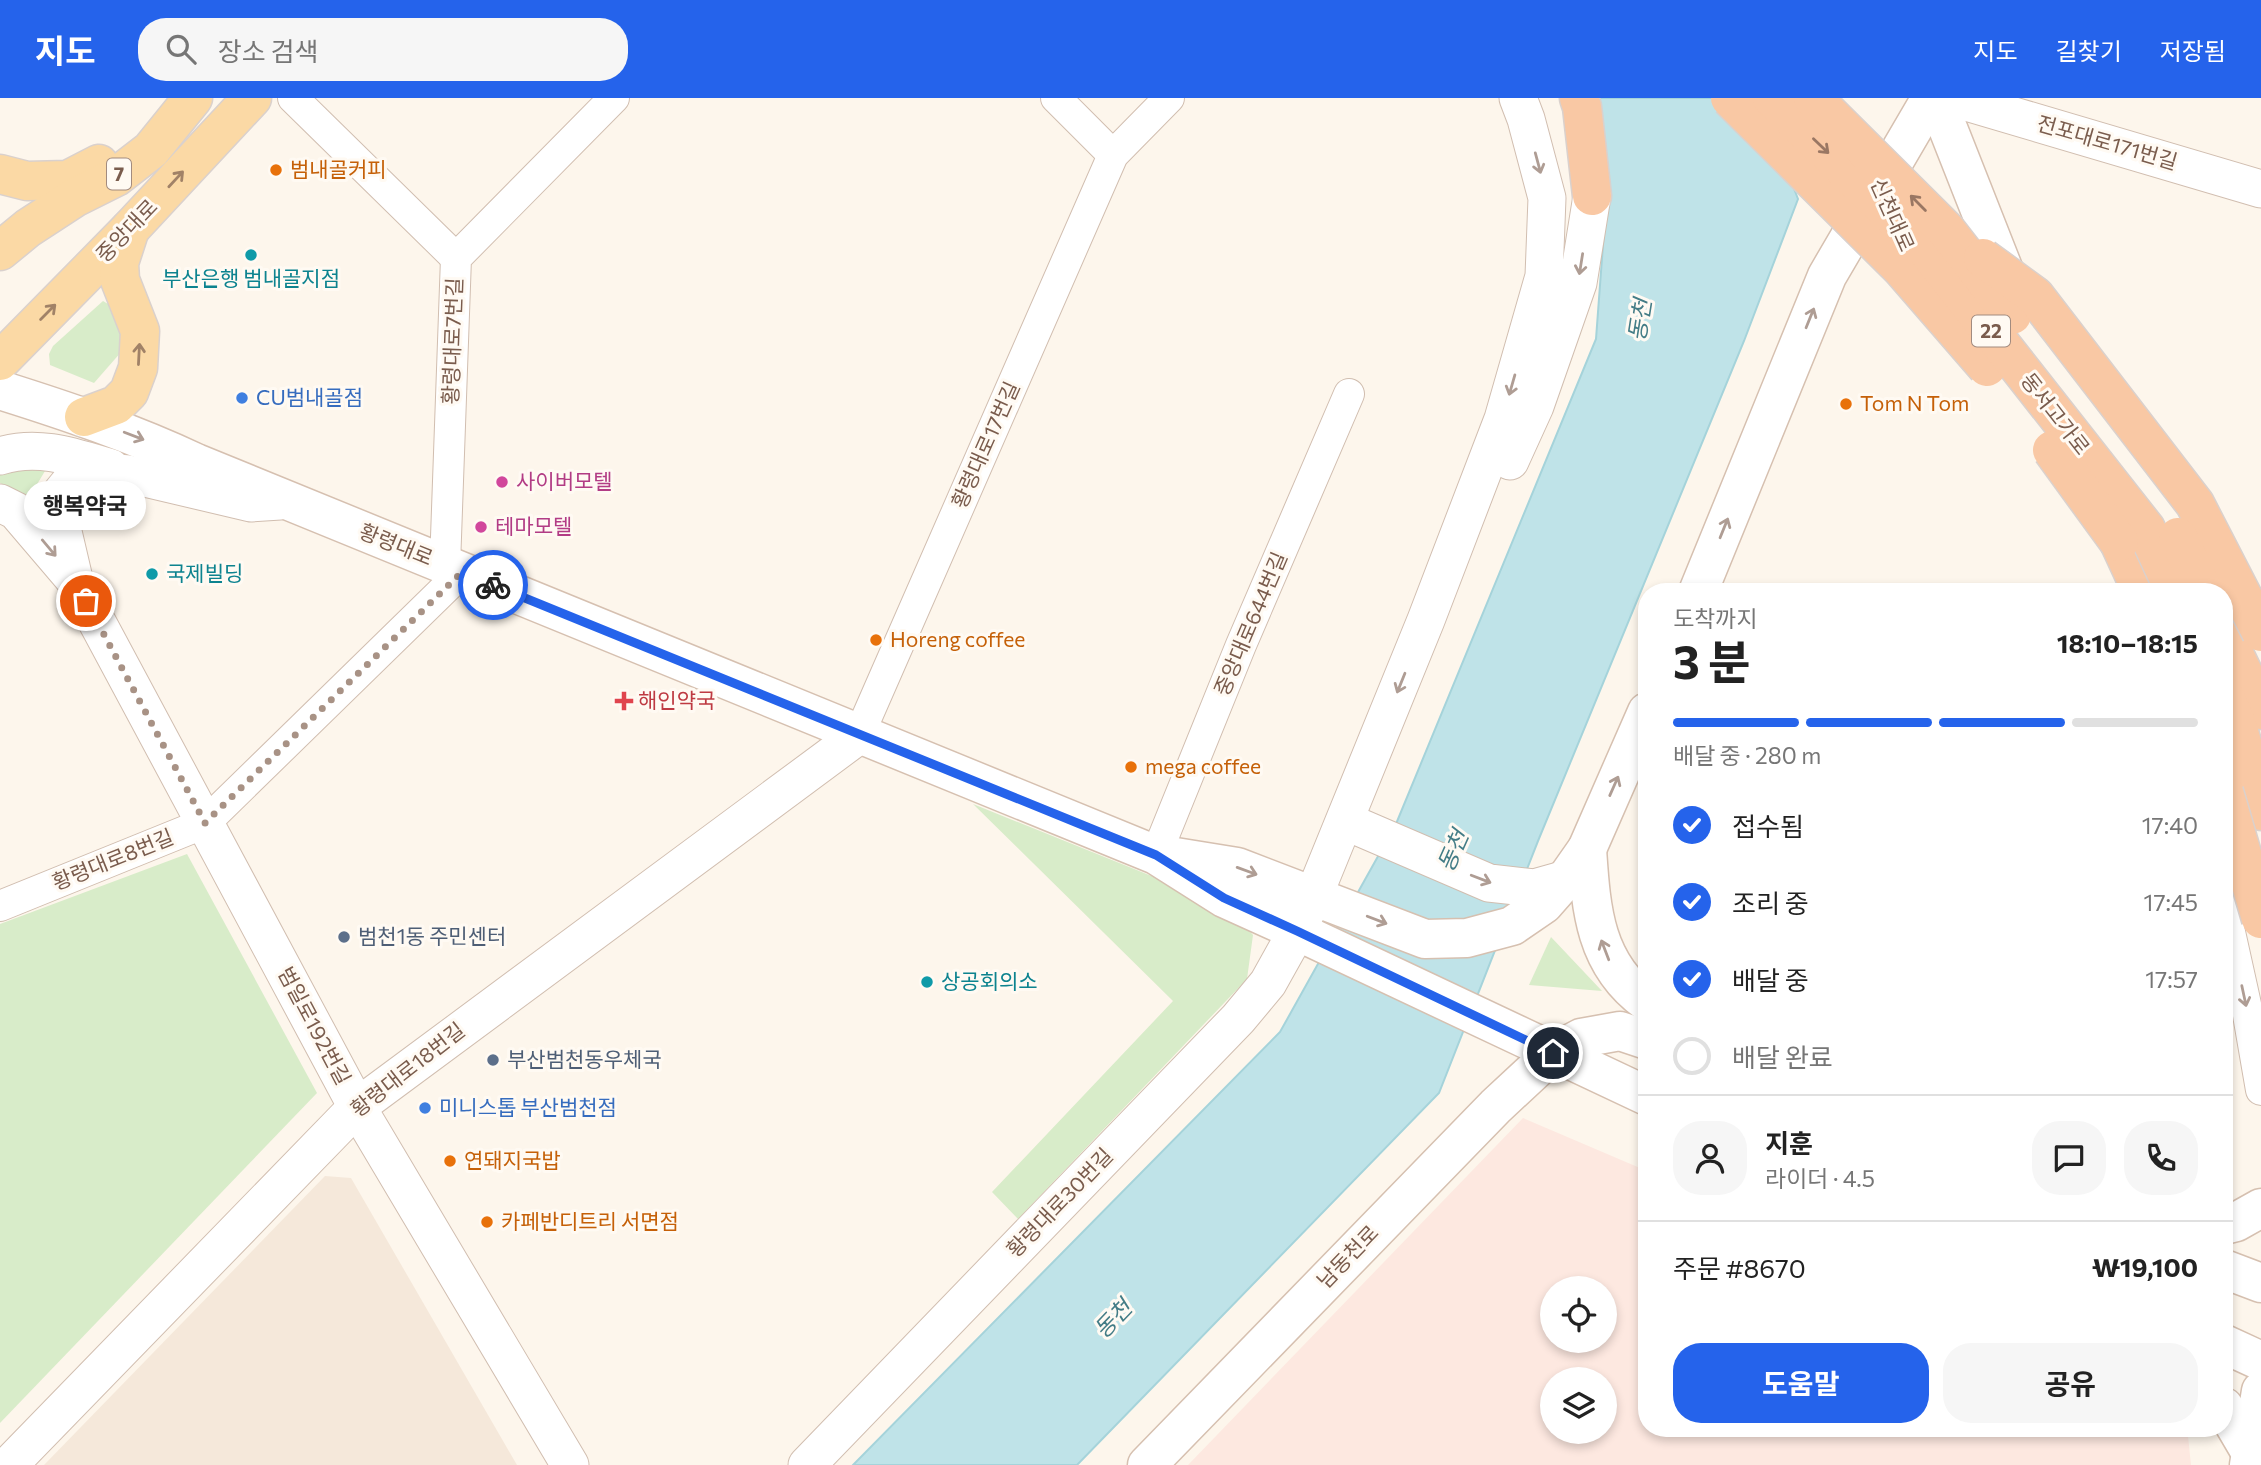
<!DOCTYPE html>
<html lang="ko">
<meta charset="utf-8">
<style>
body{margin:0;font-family:Commissioner,"Noto Sans KR",sans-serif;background:#f6f6f6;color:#222;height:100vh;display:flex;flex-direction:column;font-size:26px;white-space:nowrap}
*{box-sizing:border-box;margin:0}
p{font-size:23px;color:#767676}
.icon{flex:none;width:38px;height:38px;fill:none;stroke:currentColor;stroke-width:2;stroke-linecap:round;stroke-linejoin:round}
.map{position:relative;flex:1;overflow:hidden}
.details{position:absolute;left:1638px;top:485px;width:595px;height:854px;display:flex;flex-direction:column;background:#fff;border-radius:28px;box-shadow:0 4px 10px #0003}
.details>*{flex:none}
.fabs{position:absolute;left:1540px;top:1178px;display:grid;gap:14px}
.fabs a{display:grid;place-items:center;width:77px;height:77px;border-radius:50%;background:#fff;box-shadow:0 4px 10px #0003;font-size:35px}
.pin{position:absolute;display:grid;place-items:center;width:60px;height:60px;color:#fff;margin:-30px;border:4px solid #fff;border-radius:50%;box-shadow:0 2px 7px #0007}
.courier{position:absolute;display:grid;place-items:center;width:70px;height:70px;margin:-35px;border:5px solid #2563eb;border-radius:50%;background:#fff;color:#222;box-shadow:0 2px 9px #0007}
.bubble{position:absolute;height:49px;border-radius:24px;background:#fff;box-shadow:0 4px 10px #0003;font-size:23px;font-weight:700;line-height:49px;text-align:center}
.headline em{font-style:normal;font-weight:700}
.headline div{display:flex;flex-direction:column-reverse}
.headline{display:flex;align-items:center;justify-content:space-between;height:119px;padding:0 35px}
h1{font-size:46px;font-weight:700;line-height:52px}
.bar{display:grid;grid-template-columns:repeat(4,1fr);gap:10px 7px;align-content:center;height:84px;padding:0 35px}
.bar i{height:9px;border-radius:5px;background:#e0e0e0}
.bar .on{background:#2563eb}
.bar p{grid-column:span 4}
.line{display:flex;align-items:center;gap:18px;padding:0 35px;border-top:2px solid #e0e0e0}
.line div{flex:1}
.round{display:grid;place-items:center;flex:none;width:74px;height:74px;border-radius:28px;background:#f6f6f6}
ol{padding:0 35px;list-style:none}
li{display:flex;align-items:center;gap:21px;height:77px}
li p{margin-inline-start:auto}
li .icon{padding:7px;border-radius:50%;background:#2563eb;color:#fff;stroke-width:4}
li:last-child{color:#767676}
li i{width:38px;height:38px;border:4px solid #e0e0e0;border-radius:50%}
.action{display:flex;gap:14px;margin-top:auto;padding:14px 35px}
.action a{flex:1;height:80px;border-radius:28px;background:#2563eb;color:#fff;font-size:28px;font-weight:700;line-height:80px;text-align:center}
.action a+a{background:#f6f6f6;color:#222}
header{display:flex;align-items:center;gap:42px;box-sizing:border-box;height:98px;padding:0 35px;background:#2563eb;color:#fff}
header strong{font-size:33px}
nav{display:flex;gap:38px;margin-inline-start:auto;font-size:24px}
.search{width:490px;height:63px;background:#f6f6f6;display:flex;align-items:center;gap:18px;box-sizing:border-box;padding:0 24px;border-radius:28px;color:#767676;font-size:26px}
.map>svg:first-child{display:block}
</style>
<header>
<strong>지도</strong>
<div class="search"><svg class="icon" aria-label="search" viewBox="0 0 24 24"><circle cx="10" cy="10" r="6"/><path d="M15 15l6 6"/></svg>장소 검색</div>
<nav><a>지도</a><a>길찾기</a><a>저장됨</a></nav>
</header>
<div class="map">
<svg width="2261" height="1367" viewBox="0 0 2261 1367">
<rect width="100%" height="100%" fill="#fdf6ec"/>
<polygon fill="#f5e8da" points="325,1078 351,1080 517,1367 44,1367"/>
<path fill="#fde8e0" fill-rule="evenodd" d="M1523,1020L1647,1073V1330H2182L2188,1338L2191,1367H1188ZM1552,1190H1605V1242H1552ZM1552,1281H1605V1334H1552Z"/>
<g fill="#d8ecc9">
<polygon points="103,203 118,212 122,253 94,285 50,267 49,256 53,248"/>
<polygon points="42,368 45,373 36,388 34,405 28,406 18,393 0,385 0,371"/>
<polygon points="973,706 1201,798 1233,815 1253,837 1247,881 1018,1121 992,1094 1173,903"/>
<polygon points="187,756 317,995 0,1325 0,826"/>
<polygon points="1551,839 1602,893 1529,887"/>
</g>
<polygon fill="#bfe3e8" stroke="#a5d3da" stroke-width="2" points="1593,0 1759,0 1798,101 1744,243 1538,743 1439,995 1077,1367 853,1367 1280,934 1396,726 1596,241 1605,120"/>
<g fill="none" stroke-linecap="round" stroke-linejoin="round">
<defs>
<g id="minor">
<polyline points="293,0 456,160"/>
<polyline points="1056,0 1113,57"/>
<polyline points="445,467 456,160 614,0"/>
<polyline points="859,637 1113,57 1169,0"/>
<polyline points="1156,757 1241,547 1349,296"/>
<polyline points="2224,807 2247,911 2261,992"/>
<polyline points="0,808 205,725 462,474"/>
</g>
<g id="tertiary">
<polyline points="1953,0 2261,91"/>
<path d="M0,358C38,346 74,359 111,370"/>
<polyline points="1510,363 1535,308 1578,185 1592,98"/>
<polyline points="0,405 16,413 74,481 60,421 62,394 75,378 97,373 128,376 251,405 280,403"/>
<polyline points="74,481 357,1009 570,1367"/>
<polyline points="1345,723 1489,785 1534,790 1566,781"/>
<polyline points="9,1367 357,1009 859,637"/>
<polyline points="807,1367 1238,921 1268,885 1297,833 1314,797 1426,522 1503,321 1544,178 1547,100 1526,21 1518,0"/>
</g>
<g id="secondary">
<polyline points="1936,0 2012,193"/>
<path d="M0,292C67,313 132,335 196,365L1156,757L1224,800L1297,833L1647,998"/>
<polyline points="1698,494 1827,178 1931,0"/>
<path d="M1587,751C1591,810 1594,866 1647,904"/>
<polyline points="1169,758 1237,769 1425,841 1467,840 1512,828 1544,806 1566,781 1587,751 1647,614"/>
<polyline points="2224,1127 2236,1124 2261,1110"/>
<polyline points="2224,1171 2261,1185"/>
<polyline points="2224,1246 2261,1263"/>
<polyline points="2224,1309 2251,1355"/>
<polyline points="1147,1367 1496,1008 1553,955 1581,940 1620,933 1647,942"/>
<polyline points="2249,1367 2261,1293"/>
</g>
<g id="primary">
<polyline points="0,76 27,83 68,82 99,66"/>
<polyline points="0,153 28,130 74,100 116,79 151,52 193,0"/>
<polyline points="0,263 130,131 252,0"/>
<polyline points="84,319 116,307 129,294 138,270 140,233 120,182 119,165 130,131"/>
</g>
<g id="trunk">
<polyline points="1579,0 1582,9 1592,98"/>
<polyline points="2119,444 2142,494"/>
<polyline points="2224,535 2261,612"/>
<polyline points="2224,598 2236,623 2261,713"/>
</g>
</defs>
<use href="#minor" stroke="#d1beb0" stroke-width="32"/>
<use href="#tertiary" stroke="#d1beb0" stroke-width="39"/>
<use href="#secondary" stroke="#d6c0b0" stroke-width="41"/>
<use href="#primary" stroke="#dad1cd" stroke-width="41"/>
<use href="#trunk" stroke="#dad1cd" stroke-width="41"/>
<use href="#minor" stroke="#fff" stroke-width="30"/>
<use href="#tertiary" stroke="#fff" stroke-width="37"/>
<use href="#secondary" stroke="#fff" stroke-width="38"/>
<use href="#primary" stroke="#fbd9a5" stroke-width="38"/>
<use href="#trunk" stroke="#f9c8a4" stroke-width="38"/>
<defs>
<g id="trunk-bridge">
<polyline points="1730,0 1902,171 1987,269"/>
<polyline points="1772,0 1926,151 2146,431 2175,494"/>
<polyline points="1813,0 1946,132 2012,217"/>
<polyline points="1983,160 2035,198 2195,406 2261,534"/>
<polyline points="2052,352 2119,444"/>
<polyline points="2178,439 2204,494"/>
<polyline points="2224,694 2261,821"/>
</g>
</defs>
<use href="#trunk-bridge" stroke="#dad1cd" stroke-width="41" stroke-linecap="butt"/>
<use href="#trunk-bridge" stroke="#f9c8a4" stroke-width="38"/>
</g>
<defs><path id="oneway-shaft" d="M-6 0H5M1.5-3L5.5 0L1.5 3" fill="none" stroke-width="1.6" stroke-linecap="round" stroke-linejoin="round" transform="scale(1.75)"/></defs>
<g stroke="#9a7763">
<use href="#oneway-shaft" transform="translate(1821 48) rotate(44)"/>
<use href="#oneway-shaft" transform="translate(1918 105) rotate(-135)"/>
</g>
<g stroke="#af9d94">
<use href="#oneway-shaft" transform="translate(1538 65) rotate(75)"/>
<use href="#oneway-shaft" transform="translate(1581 166) rotate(99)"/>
<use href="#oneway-shaft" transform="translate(1810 220) rotate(-68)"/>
<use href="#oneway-shaft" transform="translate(1512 287) rotate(106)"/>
<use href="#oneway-shaft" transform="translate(134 338) rotate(21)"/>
<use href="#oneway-shaft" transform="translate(1724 430) rotate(-68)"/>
<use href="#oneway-shaft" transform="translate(49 450) rotate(50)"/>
<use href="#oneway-shaft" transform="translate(1401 585) rotate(112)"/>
<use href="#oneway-shaft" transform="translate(1614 688) rotate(-66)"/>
<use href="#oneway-shaft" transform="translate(1247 773) rotate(20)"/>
<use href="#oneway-shaft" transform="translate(1481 781) rotate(21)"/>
<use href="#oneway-shaft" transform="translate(1377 822) rotate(21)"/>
<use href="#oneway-shaft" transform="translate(1605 852) rotate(-111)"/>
<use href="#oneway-shaft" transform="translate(2244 898) rotate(78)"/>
</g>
<g stroke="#a18267">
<use href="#oneway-shaft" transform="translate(176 81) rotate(-47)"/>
<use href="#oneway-shaft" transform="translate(48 214) rotate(-45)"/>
<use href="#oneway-shaft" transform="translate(139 256) rotate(-87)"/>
</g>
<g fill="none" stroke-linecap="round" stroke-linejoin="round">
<polyline stroke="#a89285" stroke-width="7" stroke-dasharray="0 12.6" points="86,503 205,725 462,474 493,487"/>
<polyline stroke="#2563eb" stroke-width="9" points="493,487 1156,757 1224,800 1297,833 1553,955"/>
</g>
<g fill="#e8710a" stroke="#fffaf3" stroke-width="2.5">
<circle cx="276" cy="72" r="7"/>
<circle cx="1846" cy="306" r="7"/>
<circle cx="876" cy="542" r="7"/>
<circle cx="1131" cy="669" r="7"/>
<circle cx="450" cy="1063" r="7"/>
<circle cx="487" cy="1124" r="7"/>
</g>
<g fill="#0f9aa8" stroke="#fffaf3" stroke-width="2.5">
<circle cx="251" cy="157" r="7"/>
<circle cx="152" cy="476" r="7"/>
<circle cx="927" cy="884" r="7"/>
</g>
<g fill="#3f7fe0" stroke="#fffaf3" stroke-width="2.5">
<circle cx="242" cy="300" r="7"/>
<circle cx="425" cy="1010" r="7"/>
</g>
<g fill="#d1479c" stroke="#fffaf3" stroke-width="2.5">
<circle cx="502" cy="384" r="7"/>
<circle cx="481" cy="429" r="7"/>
</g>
<path fill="#e0444e" stroke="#fffaf3" stroke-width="2.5" d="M620.5 592.5h7v7h7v7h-7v7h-7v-7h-7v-7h7z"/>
<g fill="#5c6f8a" stroke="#fffaf3" stroke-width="2.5">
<circle cx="344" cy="839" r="7"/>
<circle cx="493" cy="962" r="7"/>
</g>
<g text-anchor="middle" stroke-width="6" stroke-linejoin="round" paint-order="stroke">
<g fill="#fffaf3" stroke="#a28b7f" stroke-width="2">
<rect x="107" y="60.5" width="24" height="31" rx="5"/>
<rect x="1972" y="217.5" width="38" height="31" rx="5"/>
</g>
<g font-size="19" font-weight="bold" fill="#7a5c4d">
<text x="119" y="83">7</text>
<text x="1991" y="240">22</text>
</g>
<g font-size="21" fill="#7a5c4d" stroke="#fffaf3">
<text transform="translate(2107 45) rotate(16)" y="7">전포대로171번길</text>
<text transform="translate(1892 117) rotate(66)" y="7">신천대로</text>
<text transform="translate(127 133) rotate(-46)" y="7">중앙대로</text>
<text transform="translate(453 243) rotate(-88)" y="7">황령대로7번길</text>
<text transform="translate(2055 316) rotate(52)" y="7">동서고가로</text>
<text transform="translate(986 347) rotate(-66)" y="7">황령대로17번길</text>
<text transform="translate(396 447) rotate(22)" y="7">황령대로</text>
<text transform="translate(1251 526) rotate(-67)" y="7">중앙대로644번길</text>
<text transform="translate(113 762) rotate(-22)" y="7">황령대로8번길</text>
<text transform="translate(314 928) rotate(62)" y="7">범일로192번길</text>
<text transform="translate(408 972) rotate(-38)" y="7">황령대로18번길</text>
<text transform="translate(1060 1105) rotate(-46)" y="7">황령대로30번길</text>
<text transform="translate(1348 1159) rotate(-46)" y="7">남동천로</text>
</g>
<g font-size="21" fill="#c56008" stroke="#fffaf3" text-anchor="start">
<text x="290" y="79">범내골커피</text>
<text x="1860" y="313">Tom N Tom</text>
<text x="890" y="549">Horeng coffee</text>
<text x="1145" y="676">mega coffee</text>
<text x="464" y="1070">연돼지국밥</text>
<text x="501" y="1131">카페반디트리 서면점</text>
</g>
<g font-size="21" fill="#0d838f" stroke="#fffaf3" text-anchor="start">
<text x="251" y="188" text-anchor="middle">부산은행 범내골지점</text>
<text x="166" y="483">국제빌딩</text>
<text x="941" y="891">상공회의소</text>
</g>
<g font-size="21" fill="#366cbe" stroke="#fffaf3" text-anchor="start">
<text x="256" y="307">CU범내골점</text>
<text x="439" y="1017">미니스톱 부산범천점</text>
</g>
<g font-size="21" fill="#b23c85" stroke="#fffaf3" text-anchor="start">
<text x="516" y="391">사이버모텔</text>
<text x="495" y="436">테마모텔</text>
</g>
<g font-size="21" fill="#be3a42" stroke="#fffaf3" text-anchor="start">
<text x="638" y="610">해인약국</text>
</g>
<g font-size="21" fill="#4e5e75" stroke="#fffaf3" text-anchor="start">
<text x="358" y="846">범천1동 주민센터</text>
<text x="507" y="969">부산범천동우체국</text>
</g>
<g font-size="23" font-style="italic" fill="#437c86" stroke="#fffaf3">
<text transform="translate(1640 222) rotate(-81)" y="8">동천</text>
<text transform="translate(1453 753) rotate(-66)" y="8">동천</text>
<text transform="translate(1113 1221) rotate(-46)" y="8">동천</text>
</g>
</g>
</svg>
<div class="fabs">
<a><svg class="icon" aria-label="locate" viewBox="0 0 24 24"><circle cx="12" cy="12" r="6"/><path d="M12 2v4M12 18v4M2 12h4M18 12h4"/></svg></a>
<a><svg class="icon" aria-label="layers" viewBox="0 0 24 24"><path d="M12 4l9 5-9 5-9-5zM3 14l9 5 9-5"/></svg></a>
</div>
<div class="pin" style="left:86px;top:503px;background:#ea580c"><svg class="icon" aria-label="bag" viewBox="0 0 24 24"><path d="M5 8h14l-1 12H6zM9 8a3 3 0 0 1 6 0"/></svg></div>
<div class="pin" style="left:1553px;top:955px;background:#1f2937"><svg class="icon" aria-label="home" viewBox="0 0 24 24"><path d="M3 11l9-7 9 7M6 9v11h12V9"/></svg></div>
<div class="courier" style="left:493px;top:487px"><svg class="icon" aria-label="bike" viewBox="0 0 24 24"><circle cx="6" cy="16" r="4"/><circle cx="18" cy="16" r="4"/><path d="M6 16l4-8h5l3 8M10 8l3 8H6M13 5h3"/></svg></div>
<div class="bubble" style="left:24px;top:383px;width:122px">행복약국</div>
<section class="details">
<div class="headline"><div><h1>3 분</h1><p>도착까지</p></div><em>18:10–18:15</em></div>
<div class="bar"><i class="on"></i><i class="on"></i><i class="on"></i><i></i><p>배달 중 · 280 m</p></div>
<ol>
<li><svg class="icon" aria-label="check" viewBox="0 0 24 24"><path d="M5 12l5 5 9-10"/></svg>접수됨<p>17:40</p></li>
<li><svg class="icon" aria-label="check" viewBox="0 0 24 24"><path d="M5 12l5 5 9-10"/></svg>조리 중<p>17:45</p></li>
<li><svg class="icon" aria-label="check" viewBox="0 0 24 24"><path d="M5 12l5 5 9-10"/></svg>배달 중<p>17:57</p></li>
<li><i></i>배달 완료</li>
</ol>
<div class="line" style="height:126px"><a class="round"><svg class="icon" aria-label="person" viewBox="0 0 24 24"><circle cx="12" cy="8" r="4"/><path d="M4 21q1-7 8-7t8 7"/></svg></a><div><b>지훈</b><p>라이더 · 4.5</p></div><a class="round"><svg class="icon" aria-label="chat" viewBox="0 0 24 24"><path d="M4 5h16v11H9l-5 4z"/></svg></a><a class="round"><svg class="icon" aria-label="phone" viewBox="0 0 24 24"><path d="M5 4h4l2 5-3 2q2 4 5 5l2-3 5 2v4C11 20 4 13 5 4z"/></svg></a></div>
<div class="line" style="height:91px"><div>주문 #8670</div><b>₩19,100</b></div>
<div class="action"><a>도움말</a><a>공유</a></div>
</section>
</div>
